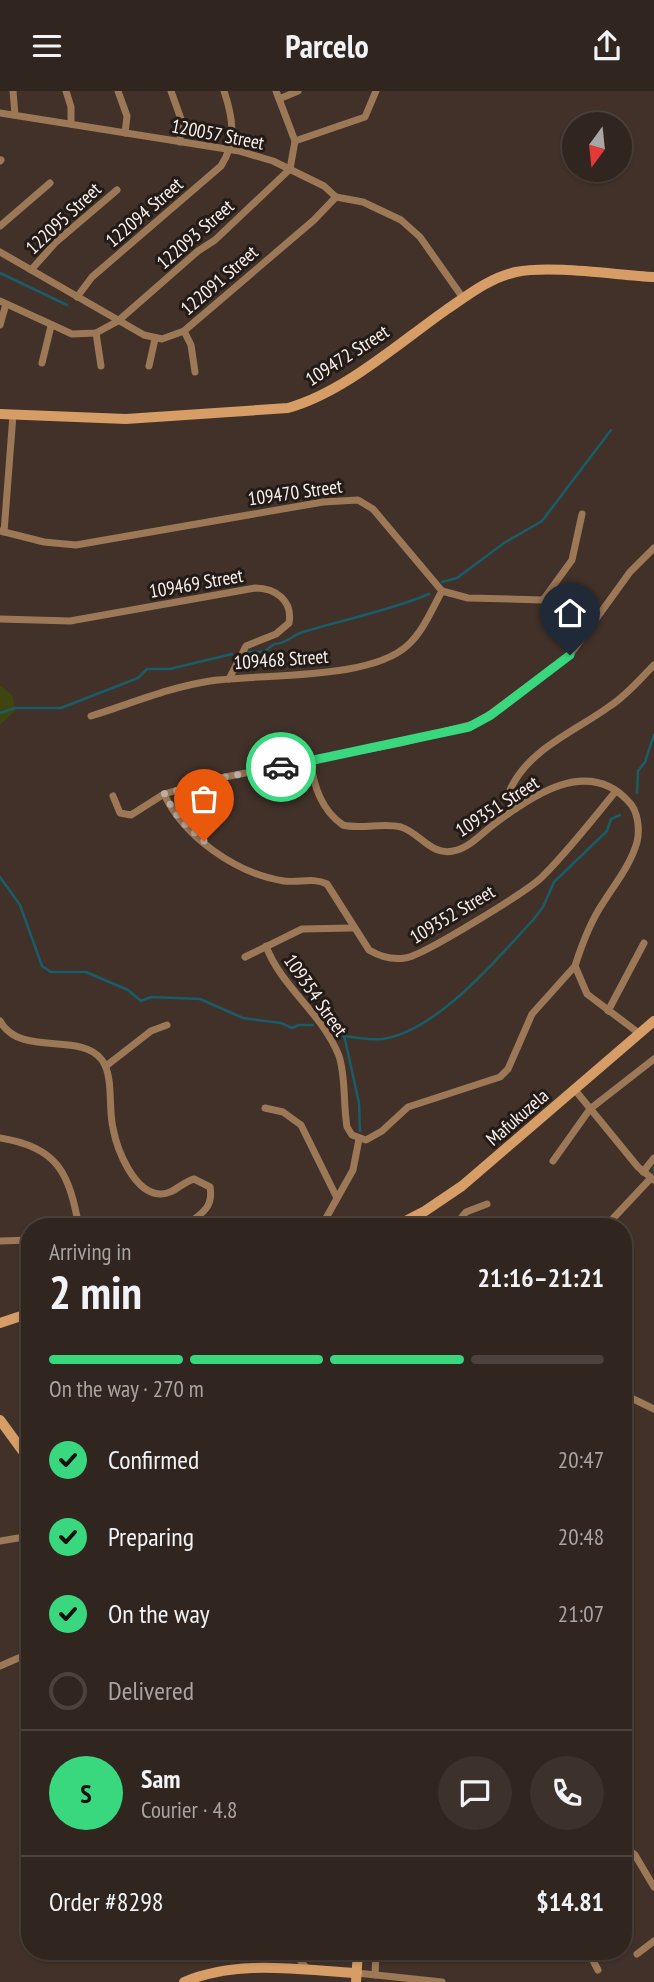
<!DOCTYPE html>
<meta charset="utf-8">
<style>
body{margin:0;font-family:"PT Sans Narrow",sans-serif;background:#3d312c;color:#f1f3f6;height:100vh;display:flex;flex-direction:column;font-size:26px;white-space:nowrap}
*{box-sizing:border-box;margin:0}
p{font-size:23px;color:#a8a5a4}
.icon{flex:none;width:38px;height:38px;fill:none;stroke:currentColor;stroke-width:2;stroke-linecap:round;stroke-linejoin:round}
.map{position:relative;flex:1;overflow:hidden}
.drawer{position:absolute;left:21px;top:1127px;width:611px;height:742px;display:flex;flex-direction:column;background:#31251f;border-radius:28px;box-shadow:0 2px 5px #0004,0 0 0 2px #4c423d}
.drawer>*{flex:none}
.needle{width:46px;rotate:195deg}
.buttons{position:absolute;left:562px;top:21px;display:grid;gap:14px}
.buttons a{display:grid;place-items:center;width:70px;height:70px;border-radius:50%;background:#31251f;box-shadow:0 2px 5px #0004,0 0 0 2px #4c423d;font-size:35px}
.pin{position:absolute;display:grid;place-items:center;width:60px;height:60px;color:#fff;margin:-72px -30px;border-radius:50% 50% 50% 0;rotate:-45deg;box-shadow:0 0 7px #0007}
.pin .icon{rotate:45deg}
.courier{position:absolute;display:grid;place-items:center;width:70px;height:70px;margin:-35px;border:5px solid #39d87f;border-radius:50%;background:#fff;color:#222;box-shadow:0 2px 9px #0007}
.headline em{font-style:normal;font-weight:800}
.headline div{display:flex;flex-direction:column-reverse}
.headline{display:flex;align-items:center;justify-content:space-between;height:119px;padding:0 28px}
h1{font-size:46px;font-weight:800;line-height:52px}
.bar{display:grid;grid-template-columns:repeat(4,1fr);gap:10px 7px;align-content:center;height:84px;padding:0 28px}
.bar i{height:9px;border-radius:5px;background:#4c423d}
.bar .current{background:#39d87f}
.bar p{grid-column:span 4}
.line{display:flex;align-items:center;gap:18px;padding:0 28px;border-top:2px solid #4c423d}
.line div{flex:1}
.round{display:grid;place-items:center;flex:none;width:74px;height:74px;border-radius:37px;background:#3d312c}
ol{padding:0 28px;list-style:none}
li{display:flex;align-items:center;gap:21px;height:77px}
li p{margin-inline-start:auto}
li .icon{padding:7px;border-radius:50%;background:#39d87f;color:#111;stroke-width:4}
li:last-child{color:#a8a5a4}
li i{width:38px;height:38px;border:4px solid #4c423d;border-radius:50%}
header{display:flex;justify-content:space-between;align-items:center;height:91px;padding:0 28px;background:#31251f;font-size:32px;font-weight:800}
.map>svg:first-child{display:block}
</style>
<header><svg class="icon" aria-label="menu" viewBox="0 0 24 24"><path d="M4 6h16M4 12h16M4 18h16"/></svg>Parcelo<svg class="icon" aria-label="share" viewBox="0 0 24 24"><path d="M12 15V3M7 8l5-5 5 5M5 13v7h14v-7"/></svg></header>
<div class="map">
<svg width="654" height="1891" viewBox="0 0 654 1891">
<rect width="100%" height="100%" fill="#413129"/>
<polygon fill="#3e450e" points="0,594 13,605 15,620 0,634"/>
<g fill="none" stroke-linecap="round" stroke-linejoin="round">
<g stroke="#185d69" stroke-width="2.5">
<polyline points="0,182 67,214"/>
<polyline points="442,491 457,487 504,452 542,430 611,339"/>
<path d="M247,561H264L274,553C284,554 293,544 303,541C345,528 389,520 429,503"/>
<polyline points="0,622 15,617 61,617 138,587 147,578 170,578 232,563"/>
<polyline points="637,702 638,680 645,671 654,644"/>
<polyline points="0,786 20,814 42,875 51,881 86,881 128,899 141,910 151,906 200,908 243,927 281,932 292,937 299,934 313,934"/>
<path d="M334,944C349,945 369,950 383,948C438,939 496,869 533,829L543,816L554,791L607,740L611,728L620,724"/>
<polyline points="344,944 359,1012 360,1040"/>
<polyline points="654,1077 654,1080"/>
</g>
<g stroke="#9c7857" stroke-width="7">
<polyline points="13,0 15,24"/>
<polyline points="66,0 71,16 71,33"/>
<polyline points="118,0 127,25 125,42"/>
<polyline points="171,0 181,28 180,51"/>
<polyline points="279,8 298,0"/>
<polyline points="0,22 239,60 273,70 324,95 336,106 363,111 401,129 420,146 463,207"/>
<polyline points="295,50 365,26 376,0"/>
<polyline points="0,70 1,69"/>
<polyline points="0,135 50,92"/>
<polyline points="0,161 144,244 162,248 184,240 314,129 336,106"/>
<polyline points="31,179 56,151 117,99"/>
<path d="M77,206L92,186L221,75C237,50 233,27 224,0"/>
<polyline points="0,210 72,243 96,242 118,230 198,160 215,149 290,78 295,50 276,0"/>
<polyline points="0,234 6,213"/>
<polyline points="184,240 191,254 195,281"/>
<polyline points="96,242 101,275"/>
<polyline points="42,272 51,235"/>
<polyline points="149,275 155,248"/>
<polyline points="0,440 44,451 76,454 323,411 358,409 373,418 442,500 468,507 543,509 588,541"/>
<polyline points="4,441 13,324"/>
<polyline points="543,509 572,469 582,423"/>
<path d="M0,528L70,530L255,497C276,497 293,510 289,532L276,543L246,555L229,588"/>
<path d="M91,625C130,613 170,596 210,590C263,582 369,590 408,554C424,539 432,518 442,500"/>
<path d="M311,671C313,694 322,720 343,734C362,739 382,731 401,736C420,742 431,765 453,760C468,758 481,743 493,734C531,705 588,665 629,711C638,720 640,739 637,751C631,773 615,793 603,812C590,831 582,853 575,875L587,903L640,943"/>
<path d="M164,703C184,746 237,783 284,790C299,792 313,786 327,793L369,859C379,865 392,869 405,867C421,866 529,799 542,786C569,759 592,729 616,700"/>
<polyline points="113,705 120,722 131,724 164,703 220,687 400,652 478,632 570,564 630,481 654,457"/>
<path d="M515,718L510,699C528,658 576,640 610,615C627,604 640,588 654,574"/>
<path d="M266,855C281,896 323,923 339,965C346,986 343,1013 347,1036L352,1044L366,1049L382,1040L408,1016L500,986L508,978L532,923L575,875"/>
<polyline points="245,866 302,838 352,837"/>
<polyline points="608,920 644,852"/>
<path d="M0,930C20,967 81,940 102,969C114,986 108,1017 113,1037C117,1059 134,1102 160,1103C173,1104 182,1091 194,1088L210,1096C214,1117 200,1124 185,1135"/>
<polyline points="106,975 151,940 167,934"/>
<polyline points="575,999 638,1076 654,1089"/>
<polyline points="265,1017 283,1021 301,1034 337,1107"/>
<path d="M0,1047C58,1056 69,1082 79,1136"/>
<polyline points="553,1070 590,1018 654,968"/>
<polyline points="643,1081 654,1067"/>
<polyline points="175,1136 230,1136"/>
<polyline points="321,1136 353,1079 359,1048"/>
<polyline points="454,1136 466,1121 487,1113"/>
<polyline points="605,1136 651,1087"/>
<polyline points="0,1150 30,1149"/>
<polyline points="623,1303 654,1318"/>
<polyline points="0,1450 30,1445"/>
<polyline points="0,1575 30,1562"/>
<polyline points="623,1583 628,1606 623,1629"/>
<polyline points="623,1754 635,1764 654,1796"/>
<polyline points="293,1860 307,1878"/>
<polyline points="588,1860 598,1879"/>
<polyline points="637,1863 654,1850"/>
<polyline points="357,1882 442,1891"/>
<polyline points="375,1884 376,1860"/>
</g>
<g stroke="#d69d66" stroke-width="10">
<path d="M0,323L126,328L288,317C343,302 399,252 446,219C468,204 489,187 516,181C552,174 615,184 654,186"/>
<polyline points="394,1136 425,1120 462,1095 654,930"/>
<polyline points="0,1232 30,1222"/>
<polyline points="0,1329 30,1370"/>
<path d="M184,1891C238,1868 299,1879 357,1882"/>
<polyline points="356,1891 358,1860"/>
</g>
</g>
<g fill="none" stroke-linecap="round" stroke-linejoin="round">
<polyline stroke="#bbaea8" stroke-width="7" stroke-dasharray="0 12.6" points="204,750 180,729 164,703 220,687 281,676"/>
<polyline stroke="#39d87f" stroke-width="9" points="281,676 469,636 491,624 570,564"/>
</g>
<g text-anchor="middle" stroke-width="6" stroke-linejoin="round" paint-order="stroke">
<g font-size="19" fill="#fdf2ed" stroke="#221b17">
<text transform="translate(218 43) rotate(11)" y="7">120057 Street</text>
<text transform="translate(144 121) rotate(-41)" y="7">122094 Street</text>
<text transform="translate(63 127) rotate(-43)" y="7">122095 Street</text>
<text transform="translate(195 143) rotate(-41)" y="7">122093 Street</text>
<text transform="translate(219 189) rotate(-41)" y="7">122091 Street</text>
<text transform="translate(347 264) rotate(-33)" y="7">109472 Street</text>
<text transform="translate(295 401) rotate(-8)" y="7">109470 Street</text>
<text transform="translate(196 492) rotate(-10)" y="7">109469 Street</text>
<text transform="translate(281 568) rotate(-4)" y="7">109468 Street</text>
<text transform="translate(497 715) rotate(-33)" y="7">109351 Street</text>
<text transform="translate(452 823) rotate(-31)" y="7">109352 Street</text>
<text transform="translate(316 904) rotate(55)" y="7">109354 Street</text>
<text transform="translate(517 1026) rotate(-41)" y="7">Mafukuzela</text>
</g>
</g>
</svg>
<div class="buttons">
<a><svg class="needle" viewBox="-14 -14 28 28"><path d="M0-13l5 13h-10z" fill="#e53935"/><path d="M0 13l5-13h-10z" fill="#a8a5a4"/></svg></a>
</div>
<div class="pin" style="left:204px;top:750px;background:#ea580c"><svg class="icon" aria-label="bag" viewBox="0 0 24 24"><path d="M5 8h14l-1 12H6zM9 8a3 3 0 0 1 6 0"/></svg></div>
<div class="pin" style="left:570px;top:564px;background:#1f2937"><svg class="icon" aria-label="home" viewBox="0 0 24 24"><path d="M3 11l9-7 9 7M6 9v11h12V9"/></svg></div>
<div class="courier" style="left:281px;top:676px"><svg class="icon" aria-label="car" viewBox="0 0 24 24"><path d="M5 17H2v-5l4-1 3-4h7l3 4 3 1v5h-3M9 17h6M6 11h13"/><circle cx="7" cy="17" r="2"/><circle cx="17" cy="17" r="2"/></svg></div>
<section class="drawer">
<div class="headline"><div><h1>2 min</h1><p>Arriving in</p></div><em>21:16–21:21</em></div>
<div class="bar"><i class="current"></i><i class="current"></i><i class="current"></i><i></i><p>On the way · 270 m</p></div>
<ol>
<li><svg class="icon" aria-label="check" viewBox="0 0 24 24"><path d="M5 12l5 5 9-10"/></svg>Confirmed<p>20:47</p></li>
<li><svg class="icon" aria-label="check" viewBox="0 0 24 24"><path d="M5 12l5 5 9-10"/></svg>Preparing<p>20:48</p></li>
<li><svg class="icon" aria-label="check" viewBox="0 0 24 24"><path d="M5 12l5 5 9-10"/></svg>On the way<p>21:07</p></li>
<li><i></i>Delivered</li>
</ol>
<div class="line" style="height:126px"><b class="round" style="background:#39d87f;color:#111">S</b><div><b>Sam</b><p>Courier · 4.8</p></div><a class="round"><svg class="icon" aria-label="chat" viewBox="0 0 24 24"><path d="M4 5h16v11H9l-5 4z"/></svg></a><a class="round"><svg class="icon" aria-label="phone" viewBox="0 0 24 24"><path d="M5 4h4l2 5-3 2q2 4 5 5l2-3 5 2v4C11 20 4 13 5 4z"/></svg></a></div>
<div class="line" style="height:91px"><div>Order #8298</div><b>$14.81</b></div>
</section>
</div>
